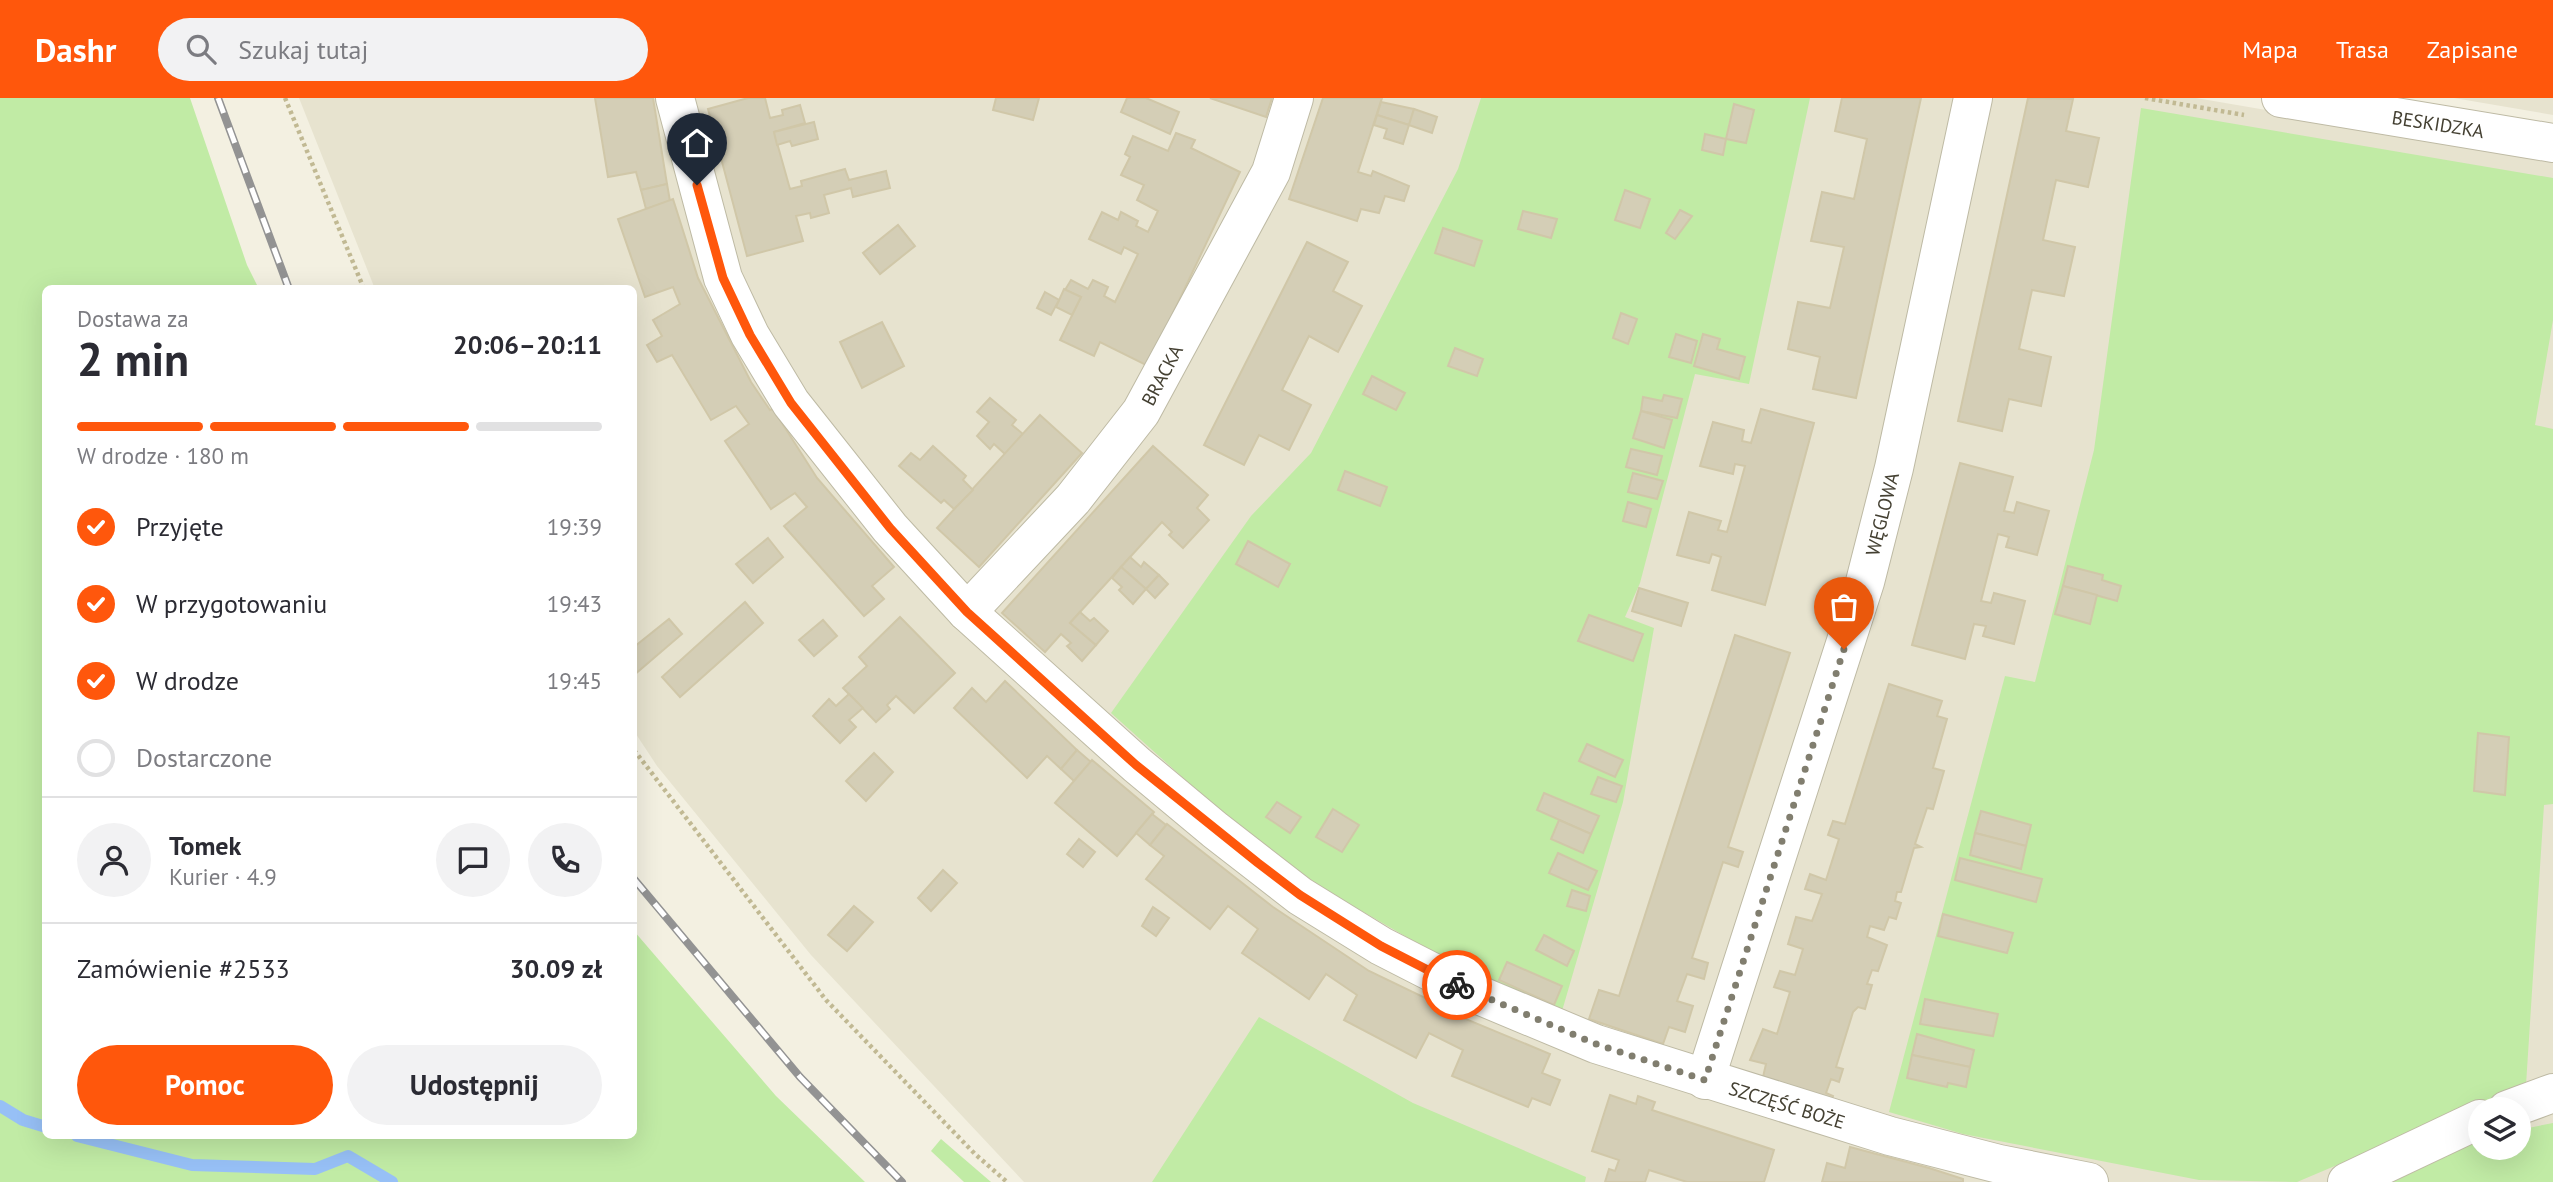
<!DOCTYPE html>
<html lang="pl">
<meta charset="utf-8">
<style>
body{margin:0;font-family:"PT Sans",sans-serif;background:#f2f2f3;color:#2b2b33;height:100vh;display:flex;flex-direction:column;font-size:26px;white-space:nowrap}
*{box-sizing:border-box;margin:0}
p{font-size:23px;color:#7c7c81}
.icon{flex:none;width:38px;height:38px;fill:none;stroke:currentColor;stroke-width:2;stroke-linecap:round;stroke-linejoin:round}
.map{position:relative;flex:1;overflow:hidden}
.drawer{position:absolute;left:42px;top:187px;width:595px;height:854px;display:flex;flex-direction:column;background:#fff;border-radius:10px;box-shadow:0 7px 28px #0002}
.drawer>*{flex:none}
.tools{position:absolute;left:2468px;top:999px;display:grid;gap:14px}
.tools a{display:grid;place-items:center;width:63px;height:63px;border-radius:50%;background:#fff;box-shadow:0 7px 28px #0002;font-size:35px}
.pin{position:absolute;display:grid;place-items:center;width:60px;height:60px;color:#fff;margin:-72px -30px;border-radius:50% 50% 50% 0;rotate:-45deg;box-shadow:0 0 7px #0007}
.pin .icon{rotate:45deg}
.courier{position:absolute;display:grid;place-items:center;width:70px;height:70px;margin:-35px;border:5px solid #ff570c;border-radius:50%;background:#fff;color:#222;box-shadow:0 2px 9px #0007}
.overview em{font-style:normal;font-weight:700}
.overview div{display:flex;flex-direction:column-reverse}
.overview{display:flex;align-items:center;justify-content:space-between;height:119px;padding:0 35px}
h1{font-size:46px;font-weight:700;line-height:52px}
.bar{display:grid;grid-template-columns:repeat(4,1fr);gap:10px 7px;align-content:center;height:84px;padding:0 35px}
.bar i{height:9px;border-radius:5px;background:#e1e1e2}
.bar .active{background:#ff570c}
.bar p{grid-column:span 4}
.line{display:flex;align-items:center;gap:18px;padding:0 35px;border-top:2px solid #e1e1e2}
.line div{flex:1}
.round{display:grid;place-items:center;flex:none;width:74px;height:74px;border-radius:37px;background:#f2f2f3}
ol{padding:0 35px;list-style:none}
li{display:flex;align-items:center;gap:21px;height:77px}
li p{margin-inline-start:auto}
li .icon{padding:7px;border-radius:50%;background:#ff570c;color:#fff;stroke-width:4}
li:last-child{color:#7c7c81}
li i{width:38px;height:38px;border:4px solid #e1e1e2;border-radius:50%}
.button{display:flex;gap:14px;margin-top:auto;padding:14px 35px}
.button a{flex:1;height:80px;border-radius:42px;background:#ff570c;color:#fff;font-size:28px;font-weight:700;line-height:80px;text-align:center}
.button a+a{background:#f2f2f3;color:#2b2b33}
header{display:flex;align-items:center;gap:42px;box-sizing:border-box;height:98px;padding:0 35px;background:#ff570c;color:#fff}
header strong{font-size:33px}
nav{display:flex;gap:38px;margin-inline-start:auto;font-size:24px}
.search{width:490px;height:63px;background:#f2f2f3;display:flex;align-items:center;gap:18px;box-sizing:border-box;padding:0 24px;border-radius:38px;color:#7c7c81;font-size:26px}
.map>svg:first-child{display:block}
</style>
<header>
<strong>Dashr</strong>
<div class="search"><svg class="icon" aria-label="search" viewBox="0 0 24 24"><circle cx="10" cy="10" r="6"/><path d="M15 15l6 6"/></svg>Szukaj tutaj</div>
<nav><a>Mapa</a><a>Trasa</a><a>Zapisane</a></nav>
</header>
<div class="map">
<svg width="2553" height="1084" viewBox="0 0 2553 1084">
<rect width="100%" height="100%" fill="#f3f0e1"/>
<g fill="#e7e3cf" fill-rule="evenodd">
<path d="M299,0H2196L2553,61V1084H1024L811,857L657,668L634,633V191H375ZM2480,1012H2518V1050H2480Z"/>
<polygon points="2454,0 2553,0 2553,17"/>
</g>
<g fill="#c1eba5">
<polygon points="0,0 190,0 247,167 259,191 46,191 46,1038 634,1038 634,833 776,998 865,1084 0,1084"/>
<polygon points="1481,0 1810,0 1749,286 1695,276 1640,485 1625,519 1654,530 1623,704 1562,913 1479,881 1310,783 1239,730 1111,615 1251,418 1311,355 1458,71"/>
<polygon points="2141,10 2553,80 2553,222 2535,327 2553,331 2553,706 2544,707 2526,987 2297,1084 2199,1082 1963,1036 1889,1014 2005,578 2035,584 2094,352"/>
<polygon points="1259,919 1413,1005 1586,1079 1585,1084 1152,1084"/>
<polygon points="2553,1025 2553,1084 2383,1084 2480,1041 2480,1050 2518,1050 2518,1032"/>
<polygon points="941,1041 991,1084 964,1084 931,1053"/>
</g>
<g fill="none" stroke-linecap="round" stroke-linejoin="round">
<g stroke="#97c0f6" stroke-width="12">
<polyline points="0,1008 23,1022 46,1029"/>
<polyline points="77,1038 192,1067 315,1071 348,1058 392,1084"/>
</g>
</g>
<g fill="#d4ceb6" stroke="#d0c7a8" stroke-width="2">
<polygon points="595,0 653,0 667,86 641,92 636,74 608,79"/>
<polygon points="748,0 765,0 770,20 783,17 782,12 800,7 805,25 774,34 790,91 802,88 801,83 845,71 849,82 886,73 890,90 853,99 851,90 824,97 829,115 811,120 810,115 796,118 803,143 747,158 708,11"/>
<polygon points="996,0 1039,0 1033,22 993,12"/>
<polygon points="1127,0 1146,0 1179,14 1170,36 1121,14"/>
<polygon points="1210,0 1272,0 1266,19"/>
<polygon points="1323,0 1382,0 1358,74 1371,78 1373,73 1409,88 1404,103 1385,98 1379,115 1361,111 1357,123 1289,101"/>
<polygon points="1842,0 1921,0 1856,300 1813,291 1820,259 1788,251 1798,204 1830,210 1844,149 1811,143 1822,94 1854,101 1867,41 1835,33"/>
<polygon points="2028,0 2073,1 2066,33 2099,40 2088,89 2056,82 2043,142 2075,149 2064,198 2032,192 2019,251 2051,259 2041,308 2009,301 2002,333 1958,323"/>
<polygon points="1381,4 1414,11 1409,27 1377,17"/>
<polygon points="1734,6 1754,12 1746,45 1726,41"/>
<polygon points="1414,11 1437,19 1432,35 1409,27"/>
<polygon points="1377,17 1409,27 1403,46 1384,40 1387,31 1374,27"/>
<polygon points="814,24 818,41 792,48 790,43 777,47 774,34"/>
<polygon points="1176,35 1195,42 1191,50 1240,74 1148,268 1100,244 1094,258 1060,242 1081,199 1065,192 1071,182 1088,191 1093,182 1108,189 1104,198 1115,204 1138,156 1124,149 1121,156 1089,141 1102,114 1118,122 1121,114 1138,123 1136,128 1148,134 1158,113 1137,102 1144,87 1121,77 1130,59 1125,56 1133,38 1168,53"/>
<polygon points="1705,36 1726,41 1723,57 1702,52"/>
<polygon points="667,86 670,103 646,111 641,92"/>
<polygon points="1625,92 1650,101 1640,130 1615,122"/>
<polygon points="673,101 698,180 751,284 770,312 773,311 817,380 894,469 872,488 884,501 864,518 784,428 807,409 795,395 771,411 725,343 749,326 736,308 711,322 672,257 657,264 647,247 662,238 653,222 680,206 673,189 645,199 618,121"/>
<polygon points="1680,112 1692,118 1675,141 1666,135"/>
<polygon points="1523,113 1557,121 1551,140 1518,131"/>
<polygon points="898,127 915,148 880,176 863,155"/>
<polygon points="1443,130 1482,143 1474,168 1435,155"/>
<polygon points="1307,144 1348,164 1333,193 1362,208 1338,254 1309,238 1282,292 1311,307 1289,352 1259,337 1244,367 1204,347"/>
<polygon points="1064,191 1081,199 1072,217 1056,209"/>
<polygon points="1045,194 1059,202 1051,217 1037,210"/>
<polygon points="1621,215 1637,221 1628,246 1613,240"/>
<polygon points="882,224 904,268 862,290 840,244"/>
<polygon points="1676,236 1697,243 1691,265 1669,259"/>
<polygon points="1703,236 1720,241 1717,251 1745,259 1739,281 1694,268"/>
<polygon points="1455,250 1483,261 1477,278 1448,268"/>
<polygon points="1372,278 1405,295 1396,312 1363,296"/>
<polygon points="1664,297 1682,301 1677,320 1641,313 1643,299 1662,303"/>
<polygon points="990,300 1016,322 1012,327 1023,336 1005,356 994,346 990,351 977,338 989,324 977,314"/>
<polygon points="1761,311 1814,325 1765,507 1712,492 1721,459 1712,456 1709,465 1677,457 1689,414 1721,423 1718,432 1727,434 1745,368 1735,366 1733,376 1700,368 1713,324 1744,332 1742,343 1751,345"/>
<polygon points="1641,313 1672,322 1664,350 1633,340"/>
<polygon points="1040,317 1082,355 979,469 937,430"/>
<polygon points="933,348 966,378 963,382 973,392 954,411 944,402 941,405 899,368 911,355 920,362"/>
<polygon points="1153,348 1208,397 1197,410 1209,422 1183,450 1169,437 1172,434 1162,424 1080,514 1070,525 1096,547 1082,563 1067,548 1071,545 1061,536 1045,554 1002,515"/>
<polygon points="1631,351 1662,358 1657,377 1626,369"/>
<polygon points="1960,365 2013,379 2004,413 2014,415 2017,404 2049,413 2037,457 2006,449 2009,439 1998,436 1981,503 1991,505 1994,495 2025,503 2014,546 1983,538 1986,528 1974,526 1965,561 1912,547"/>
<polygon points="1345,373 1387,389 1380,408 1338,392"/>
<polygon points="1633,375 1663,383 1657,401 1628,394"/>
<polygon points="1628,404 1651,411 1646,429 1623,423"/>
<polygon points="768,440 783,459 753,485 736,466"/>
<polygon points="1248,443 1290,466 1278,489 1236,466"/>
<polygon points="1130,459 1141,469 1144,464 1159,477 1146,491 1121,469"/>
<polygon points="2068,468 2103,477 2102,482 2121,488 2117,503 2063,488"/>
<polygon points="1121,469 1146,491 1133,506 1119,492 1122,489 1112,480"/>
<polygon points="1159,477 1168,486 1155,500 1146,491"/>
<polygon points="2063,488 2097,497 2090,526 2055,516"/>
<polygon points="1639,490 1688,505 1681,528 1632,513"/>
<polygon points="745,504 763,525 680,599 662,579"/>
<polygon points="1080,514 1090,523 1094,520 1108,533 1096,547 1070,525"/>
<polygon points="1589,517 1643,536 1633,563 1578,543"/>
<polygon points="900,519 955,575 914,615 896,598 887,607 890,611 876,624 843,590 867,568 859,559"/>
<polygon points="669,521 682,536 634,577 634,549"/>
<polygon points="823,522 837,538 814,558 799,542"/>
<polygon points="1735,537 1790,555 1728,749 1743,754 1738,769 1723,764 1692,860 1708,865 1704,881 1687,876 1677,903 1693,908 1685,934 1669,929 1663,946 1589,921 1599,892 1619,898"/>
<polygon points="1005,583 1077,652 1061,671 1047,658 1027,680 954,610 972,590 986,604"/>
<polygon points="1889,586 1942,603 1937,618 1947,621 1933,670 1944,673 1933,711 1927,710 1915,746 1921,749 1914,750 1901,794 1897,794 1895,803 1901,805 1896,821 1889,819 1884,832 1870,828 1867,839 1887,847 1878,873 1872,872 1867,886 1872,887 1865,911 1858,909 1853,914 1836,969 1843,971 1839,984 1831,981 1826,995 1833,998 1832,1001 1763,979 1766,966 1750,962 1763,931 1777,936 1790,894 1774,889 1780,873 1795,877 1803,851 1788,846 1796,819 1812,823 1822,796 1805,791 1810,776 1826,782 1839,741 1828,737 1833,723 1845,726"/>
<polygon points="849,596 863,610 849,622 856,629 840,645 813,618 829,601 836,608"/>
<polygon points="2478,635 2509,639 2505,697 2474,693"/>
<polygon points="1587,646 1623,662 1615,679 1579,663"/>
<polygon points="1077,652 1091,664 1074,683 1061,671"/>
<polygon points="874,655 893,674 866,703 846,683"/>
<polygon points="1092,662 1154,714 1117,758 1055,705"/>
<polygon points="1598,679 1622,688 1616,704 1591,696"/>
<polygon points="1544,695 1599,718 1591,736 1537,712"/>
<polygon points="1277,704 1301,719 1290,735 1266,719"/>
<polygon points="1333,711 1359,727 1342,754 1316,739"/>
<polygon points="1981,713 2031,727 2026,748 1975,735"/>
<polygon points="1152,716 1166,727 1150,747 1136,735"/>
<polygon points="1559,722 1591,736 1583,755 1551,741"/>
<polygon points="1167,726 1273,809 1369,873 1425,900 1429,892 1449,902 1444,912 1550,956 1542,975 1560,982 1550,1007 1532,1000 1528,1009 1452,978 1463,952 1429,935 1416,960 1344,922 1357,897 1326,876 1309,901 1242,855 1258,831 1228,808 1210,831 1146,781 1164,758 1150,747"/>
<polygon points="1975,735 2026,748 2021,771 1970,757"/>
<polygon points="1079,741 1095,754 1083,769 1067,756"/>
<polygon points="1558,755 1597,773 1588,792 1549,775"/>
<polygon points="1960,760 2042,781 2036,804 1955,782"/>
<polygon points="943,772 957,785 931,813 918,800"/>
<polygon points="1572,792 1590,798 1586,813 1567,808"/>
<polygon points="854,808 873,824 847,853 828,837"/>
<polygon points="1153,809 1169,820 1156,838 1142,828"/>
<polygon points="1943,816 2013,835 2007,855 1938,838"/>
<polygon points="1544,837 1574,853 1567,868 1536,852"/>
<polygon points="1507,864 1562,888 1554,907 1499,882"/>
<polygon points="1925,901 1998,916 1993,938 1920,926"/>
<polygon points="1917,936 1974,952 1970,969 1912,957"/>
<polygon points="1912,957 1970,969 1966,989 1948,985 1947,989 1907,980"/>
<polygon points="1610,997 1636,1006 1638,998 1655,1004 1652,1012 1774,1052 1764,1084 1687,1084 1649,1072 1645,1084 1605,1084 1609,1071 1615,1073 1619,1062 1592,1053"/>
<polygon points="1850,1049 1929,1070 1963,1081 1963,1084 1822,1084 1827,1065 1845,1070"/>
</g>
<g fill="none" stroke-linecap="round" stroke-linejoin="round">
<defs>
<g id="minor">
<polyline points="675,0 723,180 750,237 791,305 890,430 967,514 1137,667 1215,732 1300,798 1381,848 1469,893 1596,946 1890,1038 1999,1066 2089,1084"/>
<polyline points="2281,0 2553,45"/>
<polyline points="967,514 1073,401 1141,314 1271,74 1294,0"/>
<polyline points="1705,982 1865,484 1894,370 1973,0"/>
<polyline points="2507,1012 2553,995"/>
<polyline points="2347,1084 2480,1021"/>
</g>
</defs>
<use href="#minor" stroke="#bebaa4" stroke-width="40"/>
<g stroke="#c1b993" stroke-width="4.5" stroke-dasharray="3.5 3.5" stroke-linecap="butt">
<polyline points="285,0 364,191"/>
<polyline points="2145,0 2244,17"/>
<polyline points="634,652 826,902 975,1056 1007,1084"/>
</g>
<use href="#minor" stroke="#fff" stroke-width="38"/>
<defs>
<g id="rail">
<polyline points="218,0 289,191"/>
<polyline points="634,781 800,979 902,1084"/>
</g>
</defs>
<use href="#rail" stroke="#939393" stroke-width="8"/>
<use href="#rail" stroke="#fff" stroke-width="5" stroke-dasharray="16" stroke-linecap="butt"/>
</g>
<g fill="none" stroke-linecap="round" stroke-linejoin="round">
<polyline stroke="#817e6f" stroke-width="7" stroke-dasharray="0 12.6" points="1457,887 1596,946 1705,982 1844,551"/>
<polyline stroke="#ff570c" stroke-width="9" points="697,87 723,180 750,237 791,305 890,430 967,514 1136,667 1258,765 1300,797 1381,848 1457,887"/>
</g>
<g text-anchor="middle" stroke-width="5" stroke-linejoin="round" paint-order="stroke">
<g font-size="19" fill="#444032" stroke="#fff">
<text transform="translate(2438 26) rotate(9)" y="7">BESKIDZKA</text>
<text transform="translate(1162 277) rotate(-62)" y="7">BRACKA</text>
<text transform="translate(1882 416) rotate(-76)" y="7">WĘGLOWA</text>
<text transform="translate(1787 1007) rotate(17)" y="7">SZCZĘŚĆ BOŻE</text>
</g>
</g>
</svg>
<div class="tools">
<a><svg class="icon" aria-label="layers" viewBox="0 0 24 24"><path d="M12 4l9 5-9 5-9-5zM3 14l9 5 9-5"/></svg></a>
</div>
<div class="pin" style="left:1844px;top:551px;background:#ea580c"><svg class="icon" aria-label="bag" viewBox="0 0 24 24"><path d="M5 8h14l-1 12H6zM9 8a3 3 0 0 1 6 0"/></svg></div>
<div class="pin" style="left:697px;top:87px;background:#1f2937"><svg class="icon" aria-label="home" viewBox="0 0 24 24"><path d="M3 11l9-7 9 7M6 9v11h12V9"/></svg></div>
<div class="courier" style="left:1457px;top:887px"><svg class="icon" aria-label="bike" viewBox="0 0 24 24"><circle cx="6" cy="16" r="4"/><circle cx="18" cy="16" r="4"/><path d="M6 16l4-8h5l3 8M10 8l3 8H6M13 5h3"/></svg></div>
<section class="drawer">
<div class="overview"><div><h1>2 min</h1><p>Dostawa za</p></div><em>20:06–20:11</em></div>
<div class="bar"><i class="active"></i><i class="active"></i><i class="active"></i><i></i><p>W drodze · 180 m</p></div>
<ol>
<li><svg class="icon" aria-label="check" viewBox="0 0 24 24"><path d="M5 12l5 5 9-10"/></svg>Przyjęte<p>19:39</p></li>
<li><svg class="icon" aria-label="check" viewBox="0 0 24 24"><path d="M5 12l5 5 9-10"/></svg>W przygotowaniu<p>19:43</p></li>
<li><svg class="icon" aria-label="check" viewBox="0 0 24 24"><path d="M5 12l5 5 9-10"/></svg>W drodze<p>19:45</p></li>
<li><i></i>Dostarczone</li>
</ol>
<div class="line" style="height:126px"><a class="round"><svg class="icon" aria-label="person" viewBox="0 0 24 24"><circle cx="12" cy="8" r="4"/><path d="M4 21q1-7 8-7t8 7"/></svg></a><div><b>Tomek</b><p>Kurier · 4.9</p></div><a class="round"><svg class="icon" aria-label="chat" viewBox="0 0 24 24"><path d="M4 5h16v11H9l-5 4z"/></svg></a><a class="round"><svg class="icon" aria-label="phone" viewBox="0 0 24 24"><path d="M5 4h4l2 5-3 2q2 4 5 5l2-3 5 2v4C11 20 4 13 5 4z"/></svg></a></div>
<div class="line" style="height:91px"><div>Zamówienie #2533</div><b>30.09 zł</b></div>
<div class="button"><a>Pomoc</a><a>Udostępnij</a></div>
</section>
</div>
